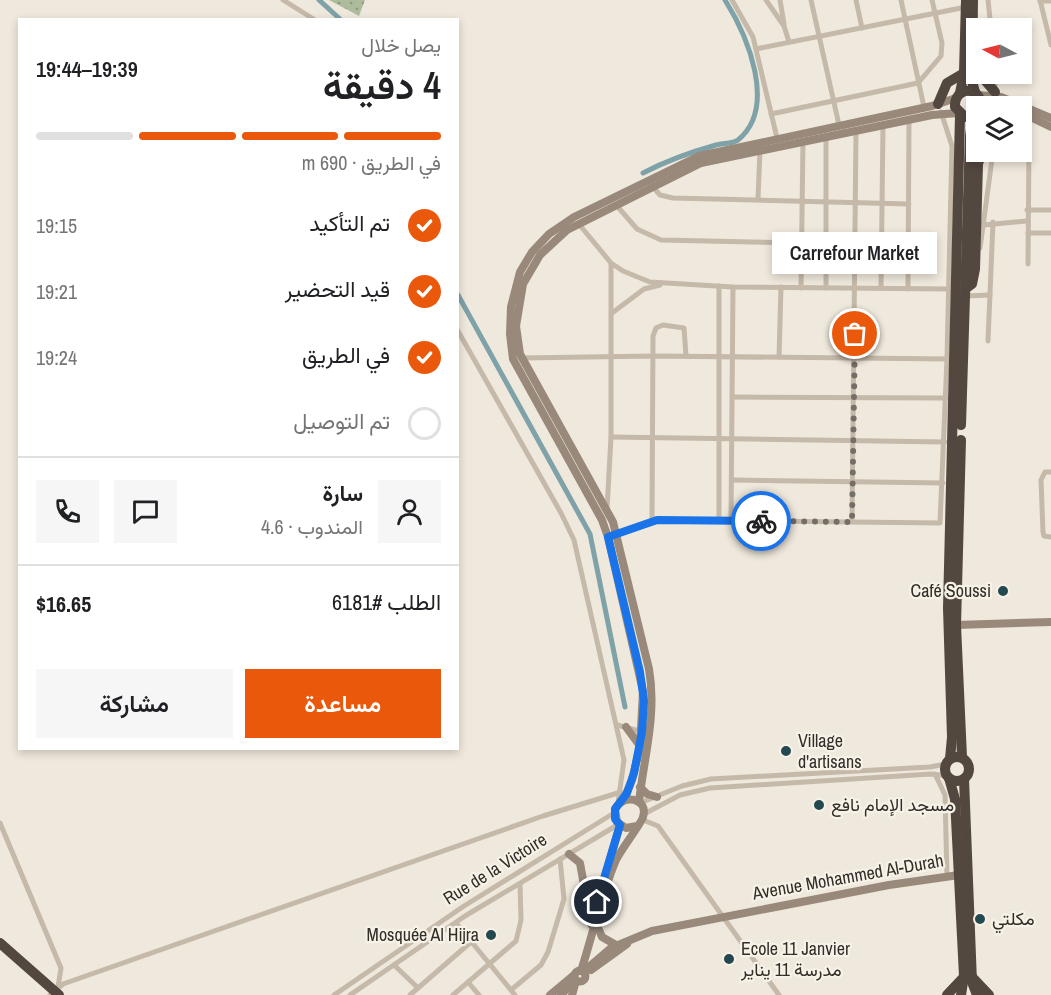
<!DOCTYPE html>
<html lang="ar">
<meta charset="utf-8">
<style>
body{margin:0;font-family:"Archivo Narrow",Vazirmatn,sans-serif;background:#f6f6f6;color:#202124;direction:rtl;height:100vh;display:flex;flex-direction:column;font-size:22px;white-space:nowrap}
*{box-sizing:border-box;margin:0}
p{font-size:20px;color:#757577}
.icon{flex:none;width:33px;height:33px;fill:none;stroke:currentColor;stroke-width:2;stroke-linecap:round;stroke-linejoin:round}
.map{position:relative;flex:1;overflow:hidden;direction:ltr}
.sheet{position:absolute;left:18px;top:18px;width:441px;height:732px;display:flex;flex-direction:column;background:#fff;border-radius:0px;box-shadow:0 3px 9px #0003;direction:rtl}
.sheet>*{flex:none}
.needle{width:39px;rotate:277deg}
.controls{position:absolute;left:966px;top:18px;display:grid;gap:12px}
.controls a{display:grid;place-items:center;width:66px;height:66px;border-radius:0px;background:#fff;box-shadow:0 3px 9px #0003;font-size:30px}
.pin{position:absolute;display:grid;place-items:center;width:51px;height:51px;color:#fff;margin:-26px;border:3px solid #fff;border-radius:50%;box-shadow:0 2px 6px #0007}
.courier{position:absolute;display:grid;place-items:center;width:60px;height:60px;margin:-30px;border:4px solid #1a73e8;border-radius:50%;background:#fff;color:#222;box-shadow:0 2px 8px #0007}
.bubble{position:absolute;height:42px;border-radius:0px;background:#fff;box-shadow:0 3px 9px #0003;font-size:20px;font-weight:600;line-height:42px;text-align:center;direction:rtl}
.summary em{font-style:normal;font-weight:600}
.summary div{display:flex;flex-direction:column-reverse}
.summary{display:flex;align-items:center;justify-content:space-between;height:102px;padding:0 18px}
h1{font-size:39px;font-weight:600;line-height:45px}
.bar{display:grid;grid-template-columns:repeat(4,1fr);gap:9px 6px;align-content:center;height:72px;padding:0 18px}
.bar i{height:8px;border-radius:4px;background:#e0e0e0}
.bar .current{background:#ea580c}
.bar p{grid-column:span 4}
.line{display:flex;align-items:center;gap:15px;padding:0 18px;border-top:2px solid #e0e0e0}
.line div{flex:1}
.round{display:grid;place-items:center;flex:none;width:63px;height:63px;border-radius:0px;background:#f6f6f6}
ol{padding:0 18px;list-style:none}
li{display:flex;align-items:center;gap:18px;height:66px}
li p{margin-inline-start:auto}
li .icon{padding:6px;border-radius:50%;background:#ea580c;color:#fff;stroke-width:4}
li:last-child{color:#757577}
li i{width:33px;height:33px;border:3px solid #e0e0e0;border-radius:50%}
.button{display:flex;gap:12px;margin-top:auto;padding:12px 18px}
.button a{flex:1;height:69px;border-radius:0px;background:#ea580c;color:#fff;font-size:24px;font-weight:600;line-height:69px;text-align:center}
.button a+a{background:#f6f6f6;color:#202124}
.map>svg:first-child{display:block}
</style>
<div class="map">
<svg width="1051" height="995" viewBox="0 0 1051 995">
<defs>
<pattern id="grass-dots" width="8" height="8" patternUnits="userSpaceOnUse" patternTransform="scale(1.5)"><rect width="8" height="8" fill="#aebc9e"/><path d="M2 2h.1M6 6h.1" fill="none" stroke="#8e9981" stroke-width="1.8" stroke-linecap="round"/></pattern>
</defs>
<rect width="100%" height="100%" fill="#efe8dc"/>
<polygon fill="url(#grass-dots)" points="329,0 365,0 359,16"/>
<g fill="none" stroke-linecap="round" stroke-linejoin="round">
<g stroke="#7ea2a8" stroke-width="5">
<polyline points="319,0 341,20"/>
<path d="M643,173C666,161 691,152 716,145C723,143 733,144 738,140C778,107 747,35 725,0"/>
<polyline points="458,295 590,534 625,707"/>
</g>
<g stroke="#c5b9a9" stroke-width="5">
<polyline points="283,0 315,20"/>
<polyline points="732,0 753,37 777,138"/>
<polyline points="766,0 784,26 789,42"/>
<polyline points="780,0 784,24"/>
<polyline points="811,0 839,125"/>
<polyline points="856,0 862,28"/>
<polyline points="901,0 924,107"/>
<polyline points="988,0 991,28"/>
<polyline points="1040,0 1051,45"/>
<polyline points="1040,1 1051,1"/>
<polyline points="756,49 966,7"/>
<polyline points="995,74 995,106"/>
<polyline points="771,114 918,83 941,56 942,43 932,0"/>
<polyline points="653,187 660,195 673,198 909,204"/>
<polyline points="758,199 760,150"/>
<polyline points="617,206 637,229 661,240 802,243"/>
<polyline points="1027,210 1051,210"/>
<polyline points="578,223 611,263 623,271 650,282 733,287 950,289"/>
<polyline points="984,225 1027,221"/>
<polyline points="1028,233 1051,233"/>
<polyline points="980,248 993,152"/>
<polyline points="1028,264 1029,143"/>
<polyline points="801,288 803,141"/>
<polyline points="826,288 826,136"/>
<polyline points="881,288 883,125"/>
<polyline points="908,289 909,119"/>
<polyline points="965,296 990,295"/>
<polyline points="612,313 644,289 660,285"/>
<polyline points="458,331 561,513 574,540 624,760 618,803"/>
<polyline points="988,341 993,222"/>
<polyline points="779,357 781,287"/>
<polyline points="520,358 653,356 949,359"/>
<polyline points="733,397 946,398"/>
<polyline points="611,437 945,442"/>
<polyline points="1051,472 1045,472 1041,480 1043,532 1044,536 1051,537"/>
<polyline points="732,480 943,483"/>
<polyline points="607,510 611,437 611,263"/>
<polyline points="719,520 719,286"/>
<polyline points="731,520 733,287"/>
<polyline points="652,521 653,336 656,328 663,325 684,328 686,356"/>
<polyline points="852,522 856,130"/>
<polyline points="615,534 662,520 940,523 947,359 952,146 941,112"/>
<polyline points="617,725 643,732"/>
<polyline points="935,774 945,795 947,877"/>
<polyline points="640,803 682,786 711,779 930,767 946,764"/>
<polyline points="644,814 680,795 710,788 931,774 947,776"/>
<polyline points="643,820 658,826 779,995"/>
<polyline points="0,823 61,968 58,987"/>
<polyline points="456,923 515,995"/>
<polyline points="394,965 418,988"/>
<polyline points="468,982 479,995"/>
<polyline points="511,990 541,965 548,952 564,899 560,859"/>
<polyline points="50,995 63,984 543,816 621,792"/>
<polyline points="334,995 464,906 614,813"/>
<polyline points="350,995 465,916 619,824"/>
<polyline points="410,995 471,942"/>
<polyline points="453,995 516,941 521,920 520,884"/>
</g>
<g stroke="#98897b" stroke-width="8">
<polyline points="978,95 1001,97 1051,118"/>
<polyline points="1022,113 1051,127"/>
<polyline points="956,625 1051,622"/>
<polyline points="626,727 640,746"/>
<polyline points="640,787 647,794 657,797"/>
<polyline points="624,799 632,780 640,747 643,691 608,537 602,520 513,359 510,334 511,307 520,272 532,252 549,234 574,217 699,156 932,106 956,98"/>
<path d="M639,802C644,757 657,714 649,669L613,522L520,354L516,326L523,284L540,255L567,230L701,163L932,115L958,113"/>
<polyline points="569,854 580,863 591,924"/>
<polyline points="595,910 620,825"/>
<polyline points="597,925 602,937 616,945"/>
<polyline points="591,970 627,944"/>
<circle cx="580" cy="976" r="5.5"/>
<path d="M581,971C593,934 601,895 616,860C622,848 641,824 643,817C649,798 623,793 615,809L617,822L626,828L637,826"/>
<polyline points="583,972 611,948 652,931 889,885 959,875"/>
<polyline points="550,995 574,975"/>
<polyline points="561,995 575,980"/>
<polyline points="572,995 576,981"/>
</g>
<g stroke="#534840" stroke-width="10">
<polyline points="973,0 972,81 975,92"/>
<polyline points="972,73 983,78 995,92"/>
<polyline points="960,93 964,73 966,0"/>
<polyline points="938,104 947,83 964,73"/>
<path d="M965,117L955,107C954,86 981,85 981,106"/>
<polyline points="965,289 972,284 975,269 978,164 982,152"/>
<polyline points="961,425 970,136 973,116"/>
<polyline points="961,440 956,625 962,757"/>
<circle cx="957" cy="769" r="12"/>
<polyline points="950,759 952,737 948,608 960,115"/>
<polyline points="949,778 955,799 964,976 961,995"/>
<polyline points="964,779 972,982 977,995"/>
<polyline points="0,943 59,995"/>
<polyline points="971,976 989,995"/>
<polyline points="947,995 964,977"/>
</g>
</g>
<g fill="none" stroke-linecap="round" stroke-linejoin="round">
<polyline stroke="#756e67" stroke-width="6" stroke-dasharray="0 10.8" points="761,521 852,522 855,334"/>
<polyline stroke="#1a73e8" stroke-width="8" points="597,902 620,825 615,819 615,809 627,793 634,773 642,732 644,701 640,672 608,537 657,520 761,521"/>
</g>
<g fill="#234850" stroke="#f7f2e8" stroke-width="2">
<circle cx="1003" cy="591" r="6"/>
<circle cx="786" cy="751" r="6"/>
<circle cx="819" cy="805" r="6"/>
<circle cx="980" cy="919" r="6"/>
<circle cx="491" cy="935" r="6"/>
<circle cx="729" cy="959" r="6"/>
</g>
<g text-anchor="middle" stroke-width="4.5" stroke-linejoin="round" paint-order="stroke">
<g font-size="18" fill="#332d28" stroke="#f7f2e8" text-anchor="start">
<text x="991" y="597" text-anchor="end">Café Soussi</text>
<text x="798" y="747">Village<tspan x="798" dy="21">d'artisans</tspan></text>
<text x="831" y="811">مسجد الإمام نافع</text>
<text x="992" y="925">مكلتي</text>
<text x="479" y="941" text-anchor="end">Mosquée Al Hijra</text>
<text x="741" y="955">Ecole 11 Janvier<tspan x="741" dy="21">مدرسة 11 يناير</tspan></text>
</g>
<g font-size="18" fill="#332d28" stroke="#f7f2e8">
<text transform="translate(495 869) rotate(-32)" y="6">Rue de la Victoire</text>
<text transform="translate(848 877) rotate(-10)" y="6">Avenue Mohammed Al-Durah</text>
</g>
</g>
</svg>
<div class="controls">
<a><svg class="needle" viewBox="-14 -14 28 28"><path d="M0-13l5 13h-10z" fill="#e53935"/><path d="M0 13l5-13h-10z" fill="#757577"/></svg></a>
<a><svg class="icon" aria-label="layers" viewBox="0 0 24 24"><path d="M12 4l9 5-9 5-9-5zM3 14l9 5 9-5"/></svg></a>
</div>
<div class="pin" style="left:855px;top:334px;background:#ea580c"><svg class="icon" aria-label="bag" viewBox="0 0 24 24"><path d="M5 8h14l-1 12H6zM9 8a3 3 0 0 1 6 0"/></svg></div>
<div class="pin" style="left:597px;top:902px;background:#1f2937"><svg class="icon" aria-label="home" viewBox="0 0 24 24"><path d="M3 11l9-7 9 7M6 9v11h12V9"/></svg></div>
<div class="courier" style="left:761px;top:521px"><svg class="icon" aria-label="bike" viewBox="0 0 24 24"><circle cx="6" cy="16" r="4"/><circle cx="18" cy="16" r="4"/><path d="M6 16l4-8h5l3 8M10 8l3 8H6M13 5h3"/></svg></div>
<div class="bubble" style="left:772px;top:232px;width:165px">Carrefour Market</div>
<section class="sheet">
<div class="summary"><div><h1>4 دقيقة</h1><p>يصل خلال</p></div><em>19:39–19:44</em></div>
<div class="bar"><i class="current"></i><i class="current"></i><i class="current"></i><i></i><p>في الطريق · 690 m</p></div>
<ol>
<li><svg class="icon" aria-label="check" viewBox="0 0 24 24"><path d="M5 12l5 5 9-10"/></svg>تم التأكيد<p>19:15</p></li>
<li><svg class="icon" aria-label="check" viewBox="0 0 24 24"><path d="M5 12l5 5 9-10"/></svg>قيد التحضير<p>19:21</p></li>
<li><svg class="icon" aria-label="check" viewBox="0 0 24 24"><path d="M5 12l5 5 9-10"/></svg>في الطريق<p>19:24</p></li>
<li><i></i>تم التوصيل</li>
</ol>
<div class="line" style="height:108px"><a class="round"><svg class="icon" aria-label="person" viewBox="0 0 24 24"><circle cx="12" cy="8" r="4"/><path d="M4 21q1-7 8-7t8 7"/></svg></a><div><b>سارة</b><p>المندوب · 4.6</p></div><a class="round"><svg class="icon" aria-label="chat" viewBox="0 0 24 24"><path d="M4 5h16v11H9l-5 4z"/></svg></a><a class="round"><svg class="icon" aria-label="phone" viewBox="0 0 24 24"><path d="M5 4h4l2 5-3 2q2 4 5 5l2-3 5 2v4C11 20 4 13 5 4z"/></svg></a></div>
<div class="line" style="height:78px"><div>الطلب #6181</div><b>$16.65</b></div>
<div class="button"><a>مساعدة</a><a>مشاركة</a></div>
</section>
</div>
